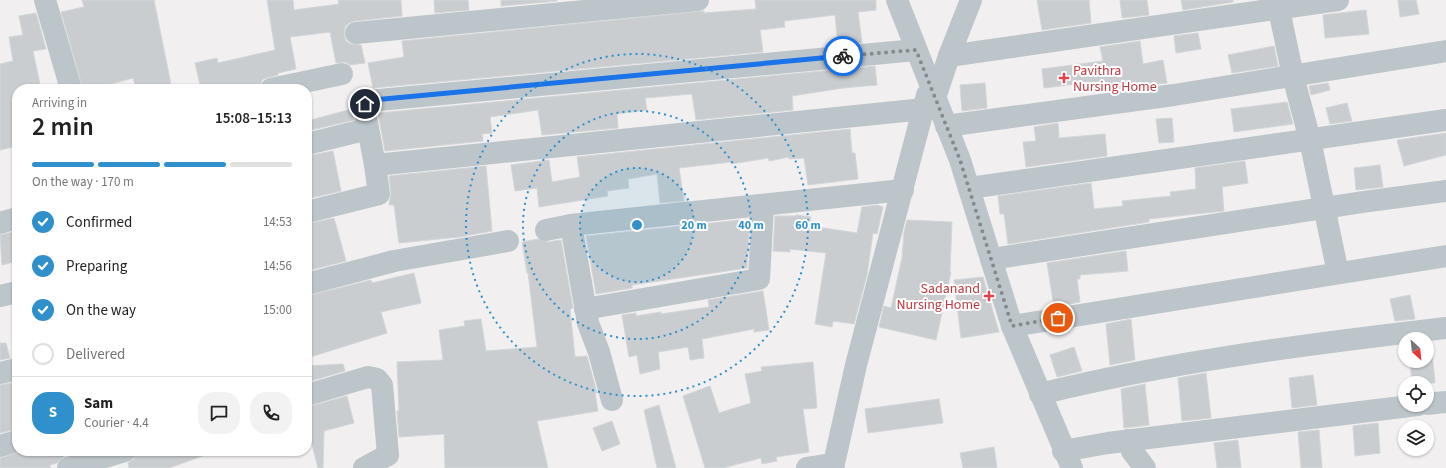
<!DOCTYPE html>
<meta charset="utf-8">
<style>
body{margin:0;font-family:"Source Sans 3",sans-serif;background:#f2f2f2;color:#222;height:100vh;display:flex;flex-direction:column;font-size:15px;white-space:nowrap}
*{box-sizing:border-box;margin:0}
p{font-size:13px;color:#767676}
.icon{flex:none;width:22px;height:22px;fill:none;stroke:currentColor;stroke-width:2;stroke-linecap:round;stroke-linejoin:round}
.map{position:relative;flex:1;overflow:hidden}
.panel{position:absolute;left:12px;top:84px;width:300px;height:372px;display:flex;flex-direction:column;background:#fff;border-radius:16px;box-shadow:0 1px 3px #0004}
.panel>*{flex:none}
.needle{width:26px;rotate:153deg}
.fabs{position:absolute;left:1398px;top:332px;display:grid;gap:8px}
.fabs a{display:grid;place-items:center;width:36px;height:36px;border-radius:50%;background:#fff;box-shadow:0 1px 3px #0004;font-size:20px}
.pin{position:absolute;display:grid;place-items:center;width:34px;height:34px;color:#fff;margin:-17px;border:2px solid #fff;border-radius:50%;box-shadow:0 1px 4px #0007}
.courier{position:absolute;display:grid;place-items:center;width:40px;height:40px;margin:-20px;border:3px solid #1a73e8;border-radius:50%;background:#fff;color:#222;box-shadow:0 1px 5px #0007}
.headline em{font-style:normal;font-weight:600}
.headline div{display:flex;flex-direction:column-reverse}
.headline{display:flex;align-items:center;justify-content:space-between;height:68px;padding:0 20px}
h1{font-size:26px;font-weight:600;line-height:30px}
.bar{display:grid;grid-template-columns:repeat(4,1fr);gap:6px 4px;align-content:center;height:48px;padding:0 20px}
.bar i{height:5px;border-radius:3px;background:#e0e0e0}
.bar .active{background:#2f90cb}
.bar p{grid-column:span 4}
.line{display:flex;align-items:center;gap:10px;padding:0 20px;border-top:1px solid #e0e0e0}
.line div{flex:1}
.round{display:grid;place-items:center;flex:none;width:42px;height:42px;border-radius:16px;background:#f2f2f2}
ol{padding:0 20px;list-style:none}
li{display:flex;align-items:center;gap:12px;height:44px}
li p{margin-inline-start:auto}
li .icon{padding:4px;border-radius:50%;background:#2f90cb;color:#fff;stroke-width:4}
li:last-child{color:#767676}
li i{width:22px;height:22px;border:2px solid #e0e0e0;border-radius:50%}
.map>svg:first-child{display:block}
</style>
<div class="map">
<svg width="1446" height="468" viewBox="0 0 1446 468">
<rect width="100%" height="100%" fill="#f1efef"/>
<g fill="#c9cdd0" stroke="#d3d6d9">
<polygon points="82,0 154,0 172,89 136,89 133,78 93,89 83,89 61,12 84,7"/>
<polygon points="267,0 293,0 294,10 339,4 338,0 401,0 402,16 355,21 349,23 345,27 344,34 346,41 351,44 361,45 365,63 350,65 345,62 336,63 330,32 290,37 296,69 278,73 278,75 263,79 259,86 246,89 201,89 195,63 217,58 218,63 275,50"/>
<polygon points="434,0 468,0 469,10 435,13"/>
<polygon points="501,0 557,0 557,1 501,6"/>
<polygon points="755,0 876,0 876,10 858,12 862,43 838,45 835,15 784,21 785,27 760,30 763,52 373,88 368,63 404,57 402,41 704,11 704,13 756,9"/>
<polygon points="1037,0 1089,0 1091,23 1042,30"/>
<polygon points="1120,0 1147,0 1149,15 1122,18"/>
<polygon points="1181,0 1233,0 1233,2 1183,10"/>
<polygon points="1398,0 1416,0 1419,14 1400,17"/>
<polygon points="1366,10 1369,34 1325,38 1323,15"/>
<polygon points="36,13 46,49 33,51 41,89 17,89 17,146 0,150 0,64 13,61 9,37 23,35 19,16"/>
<polygon points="1198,33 1201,49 1176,53 1174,36"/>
<polygon points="1140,41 1143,64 1163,60 1167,83 1092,92 1091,82 1044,88 1042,69 1103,61 1100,47"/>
<polygon points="1274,46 1278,66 1232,73 1228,55"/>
<polygon points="875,66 877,85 843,88 792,96 793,110 696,120 692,94 645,98 647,110 617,114 618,128 542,135 538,110 490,117 492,133 482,134 483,141 385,151 378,113"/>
<polygon points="985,83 987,108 962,111 960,85"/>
<polygon points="1328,83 1330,90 1311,95 1309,86"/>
<polygon points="1287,102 1293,124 1234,132 1231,109"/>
<polygon points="1347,103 1352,121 1330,124 1326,108"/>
<polygon points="352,109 354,120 307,131 307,121"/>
<polygon points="1172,118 1174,142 1159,143 1156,119"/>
<polygon points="1058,123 1059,138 1105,134 1107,156 1026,167 1023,142 1036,141 1034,127"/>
<polygon points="850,129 852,153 855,153 858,179 808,185 804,158 789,159 789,157 769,161 768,158 731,164 731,162 679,168 684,201 660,203 657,174 628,179 629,188 607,191 608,196 539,207 537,188 515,191 511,165 549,160 552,182 580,177 577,157"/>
<polygon points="1446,133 1446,155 1404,166 1397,140"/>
<polygon points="333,151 341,191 307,199 307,156"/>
<polygon points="1245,161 1248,183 1222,187 1224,211 1149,219 1149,222 1008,244 1004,214 1000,214 998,196 1091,183 1094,209 1123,206 1122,201 1171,196 1170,192 1196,189 1195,168"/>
<polygon points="1380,165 1383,187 1356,190 1354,168"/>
<polygon points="486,166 492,231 459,237 399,243 394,205 389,205 391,193 389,176"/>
<polygon points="877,205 883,207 877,234 873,233 867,275 854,324 833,321 832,327 815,324 826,253 790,249 790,252 773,251 775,216 796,216 796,215 811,217 810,226 857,233 862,207"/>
<polygon points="334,218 346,261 307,271 307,224"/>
<polygon points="750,219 747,268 632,285 632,288 596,294 586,236"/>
<polygon points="907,220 952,222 950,272 951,272 936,340 879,327 884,306 891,308 902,258 904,232"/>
<polygon points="17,231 17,261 2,265 0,235"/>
<polygon points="538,239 548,242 561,240 573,308 570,309 575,357 587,356 597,393 595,393 598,411 537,421 548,468 445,468 444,434 399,437 397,411 399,411 397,362 443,360 439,330 465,326 464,321 481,319 486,351 537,347 528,273 527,273 522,242"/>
<polygon points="1126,251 1128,271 1080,275 1080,279 1077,279 1080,302 1054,307 1047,263"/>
<polygon points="414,273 421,303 381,312 387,333 307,358 307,296 371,280 372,283"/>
<polygon points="983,277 999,332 961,338 954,280"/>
<polygon points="763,291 769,330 754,332 754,329 702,339 704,358 690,360 688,347 658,352 660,369 640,374 637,355 629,357 622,315 636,313 636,316 661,312 661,314 709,307 708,300"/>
<polygon points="1410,295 1415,319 1395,321 1390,299"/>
<polygon points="1131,319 1135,360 1110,365 1106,324"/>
<polygon points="1431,342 1435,383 1412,383 1410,361 1427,361 1427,343"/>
<polygon points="0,343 6,343 10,358 0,360"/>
<polygon points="1074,347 1082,371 1057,377 1050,355"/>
<polygon points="813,362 817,408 803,409 809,452 776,457 777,461 762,464 761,458 723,468 705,468 683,396 710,386 719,413 751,403 745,374 762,371 761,367"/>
<polygon points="343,364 345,371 307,382 307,366"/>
<polygon points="1206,373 1211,418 1182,421 1178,378"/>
<polygon points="1313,375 1317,405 1292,408 1289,378"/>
<polygon points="17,382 17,429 0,433 0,385"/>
<polygon points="1145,384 1149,425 1124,428 1121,389"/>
<polygon points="347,396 354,423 324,431 323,468 318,468 307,425 307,407"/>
<polygon points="939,399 943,423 868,433 865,409"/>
<polygon points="659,405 676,468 657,468 644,410"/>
<polygon points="612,421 620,444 602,451 593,428"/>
<polygon points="1378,423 1380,453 1355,456 1353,426"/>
<polygon points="1319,430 1322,468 1301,468 1298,432"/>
<polygon points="1238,440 1241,468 1217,468 1214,443"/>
<polygon points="994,447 997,468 963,468 960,453"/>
<polygon points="24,451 81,451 64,456 57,463 50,465 50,468 0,468 0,458"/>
<polygon points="137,451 211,451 211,453 169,468 129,468 128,463 134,459"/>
</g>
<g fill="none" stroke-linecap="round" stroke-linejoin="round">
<g stroke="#bcc5ca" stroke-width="22">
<polyline points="45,0 71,89"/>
<polyline points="897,0 960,160 1012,326 1072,468"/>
<polyline points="1277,0 1293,76 1310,140 1338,273"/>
<polyline points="356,33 698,0"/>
<polyline points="949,56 1338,0"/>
<polyline points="271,89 342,74"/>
<polyline points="935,98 949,56 971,0"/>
<polyline points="946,126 1174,95 1446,51"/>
<polyline points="307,144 368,129"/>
<polyline points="375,165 924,109"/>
<polyline points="969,188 1446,120"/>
<polyline points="307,212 379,194 375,165 364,107 368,101 916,50"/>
<polyline points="0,223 17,218"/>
<polyline points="571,225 588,323 599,352 612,400"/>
<polyline points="546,230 571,225 903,190"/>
<polyline points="991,259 1363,202 1446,191"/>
<polyline points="307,284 394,261 508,241"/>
<polyline points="0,296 17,292"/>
<polyline points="585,309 759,279 763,205"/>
<polyline points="1012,326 1446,256"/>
<polyline points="0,373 17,369"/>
<path d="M1040,394C1173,361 1310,344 1446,328"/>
<polyline points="307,395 368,377 377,379 382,385 388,455 364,468"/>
<polyline points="1427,404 1446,402"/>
<polyline points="1128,440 1132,451 1145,468"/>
<polyline points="0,446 17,441"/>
<polyline points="1063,451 1108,443 1418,405"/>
<polyline points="68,468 125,451"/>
<polyline points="807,468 834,464"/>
<polyline points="833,468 856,365 927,95"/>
</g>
</g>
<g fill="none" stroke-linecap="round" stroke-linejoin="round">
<polyline stroke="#848b8e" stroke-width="4" stroke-dasharray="0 7.2" points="843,56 916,50 960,160 1012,326 1058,318"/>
<polyline stroke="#1a73e8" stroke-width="5" points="365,104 373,100 843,56"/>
</g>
<circle cx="637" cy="225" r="57" fill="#2f90cb" fill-opacity=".12"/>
<g fill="none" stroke="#2f90cb" stroke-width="2" stroke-dasharray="2 4">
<circle cx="637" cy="225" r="57"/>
<circle cx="637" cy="225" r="114"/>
<circle cx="637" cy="225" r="171"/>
</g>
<g fill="#e0444e" stroke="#fff" stroke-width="1.5">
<path d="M1062 72h4v4h4v4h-4v4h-4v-4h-4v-4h4z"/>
<path d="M987 290h4v4h4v4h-4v4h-4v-4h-4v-4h4z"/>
</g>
<g text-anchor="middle" stroke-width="4" stroke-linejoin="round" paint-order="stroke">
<g font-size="14" fill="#be3a42" stroke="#fff" text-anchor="start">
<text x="1073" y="75">Pavithra<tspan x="1073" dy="16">Nursing Home</tspan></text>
<text x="980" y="293" text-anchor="end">Sadanand<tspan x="980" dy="16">Nursing Home</tspan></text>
</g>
</g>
<circle cx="637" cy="225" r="6" fill="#2f90cb" stroke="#fff" stroke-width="2"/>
<g font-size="12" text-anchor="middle" font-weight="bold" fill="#2f90cb" stroke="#fff" stroke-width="4" stroke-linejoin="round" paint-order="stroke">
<text x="694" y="229">20 m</text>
<text x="751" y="229">40 m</text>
<text x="808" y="229">60 m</text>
</g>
</svg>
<div class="fabs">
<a><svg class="needle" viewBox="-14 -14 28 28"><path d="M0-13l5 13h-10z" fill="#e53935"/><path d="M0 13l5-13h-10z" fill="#767676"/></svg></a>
<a><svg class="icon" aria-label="locate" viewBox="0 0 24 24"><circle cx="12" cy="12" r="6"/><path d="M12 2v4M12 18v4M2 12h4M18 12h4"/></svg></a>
<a><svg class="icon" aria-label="layers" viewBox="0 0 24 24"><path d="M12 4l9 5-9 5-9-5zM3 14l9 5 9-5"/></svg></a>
</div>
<div class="pin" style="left:1058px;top:318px;background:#ea580c"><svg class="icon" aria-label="bag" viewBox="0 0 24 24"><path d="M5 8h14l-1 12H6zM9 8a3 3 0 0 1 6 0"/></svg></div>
<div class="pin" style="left:365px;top:104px;background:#1f2937"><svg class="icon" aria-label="home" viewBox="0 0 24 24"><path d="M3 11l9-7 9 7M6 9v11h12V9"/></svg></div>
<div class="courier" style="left:843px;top:56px"><svg class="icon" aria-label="bike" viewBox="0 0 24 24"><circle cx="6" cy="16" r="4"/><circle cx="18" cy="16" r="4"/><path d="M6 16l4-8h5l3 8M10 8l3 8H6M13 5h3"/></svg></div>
<section class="panel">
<div class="headline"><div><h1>2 min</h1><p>Arriving in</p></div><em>15:08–15:13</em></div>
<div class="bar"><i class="active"></i><i class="active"></i><i class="active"></i><i></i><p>On the way · 170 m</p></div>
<ol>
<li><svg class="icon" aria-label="check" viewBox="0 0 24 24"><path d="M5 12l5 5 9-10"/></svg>Confirmed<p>14:53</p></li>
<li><svg class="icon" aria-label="check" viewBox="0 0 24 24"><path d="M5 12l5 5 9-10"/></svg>Preparing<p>14:56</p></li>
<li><svg class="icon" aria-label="check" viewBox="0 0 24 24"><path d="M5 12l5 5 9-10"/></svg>On the way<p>15:00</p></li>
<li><i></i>Delivered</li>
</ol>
<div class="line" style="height:72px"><b class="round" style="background:#2f90cb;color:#fff">S</b><div><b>Sam</b><p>Courier · 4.4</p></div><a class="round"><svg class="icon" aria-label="chat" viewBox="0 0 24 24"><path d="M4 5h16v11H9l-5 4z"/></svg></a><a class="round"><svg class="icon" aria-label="phone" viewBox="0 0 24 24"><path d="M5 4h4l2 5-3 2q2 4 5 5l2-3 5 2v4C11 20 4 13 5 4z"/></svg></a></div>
</section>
</div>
